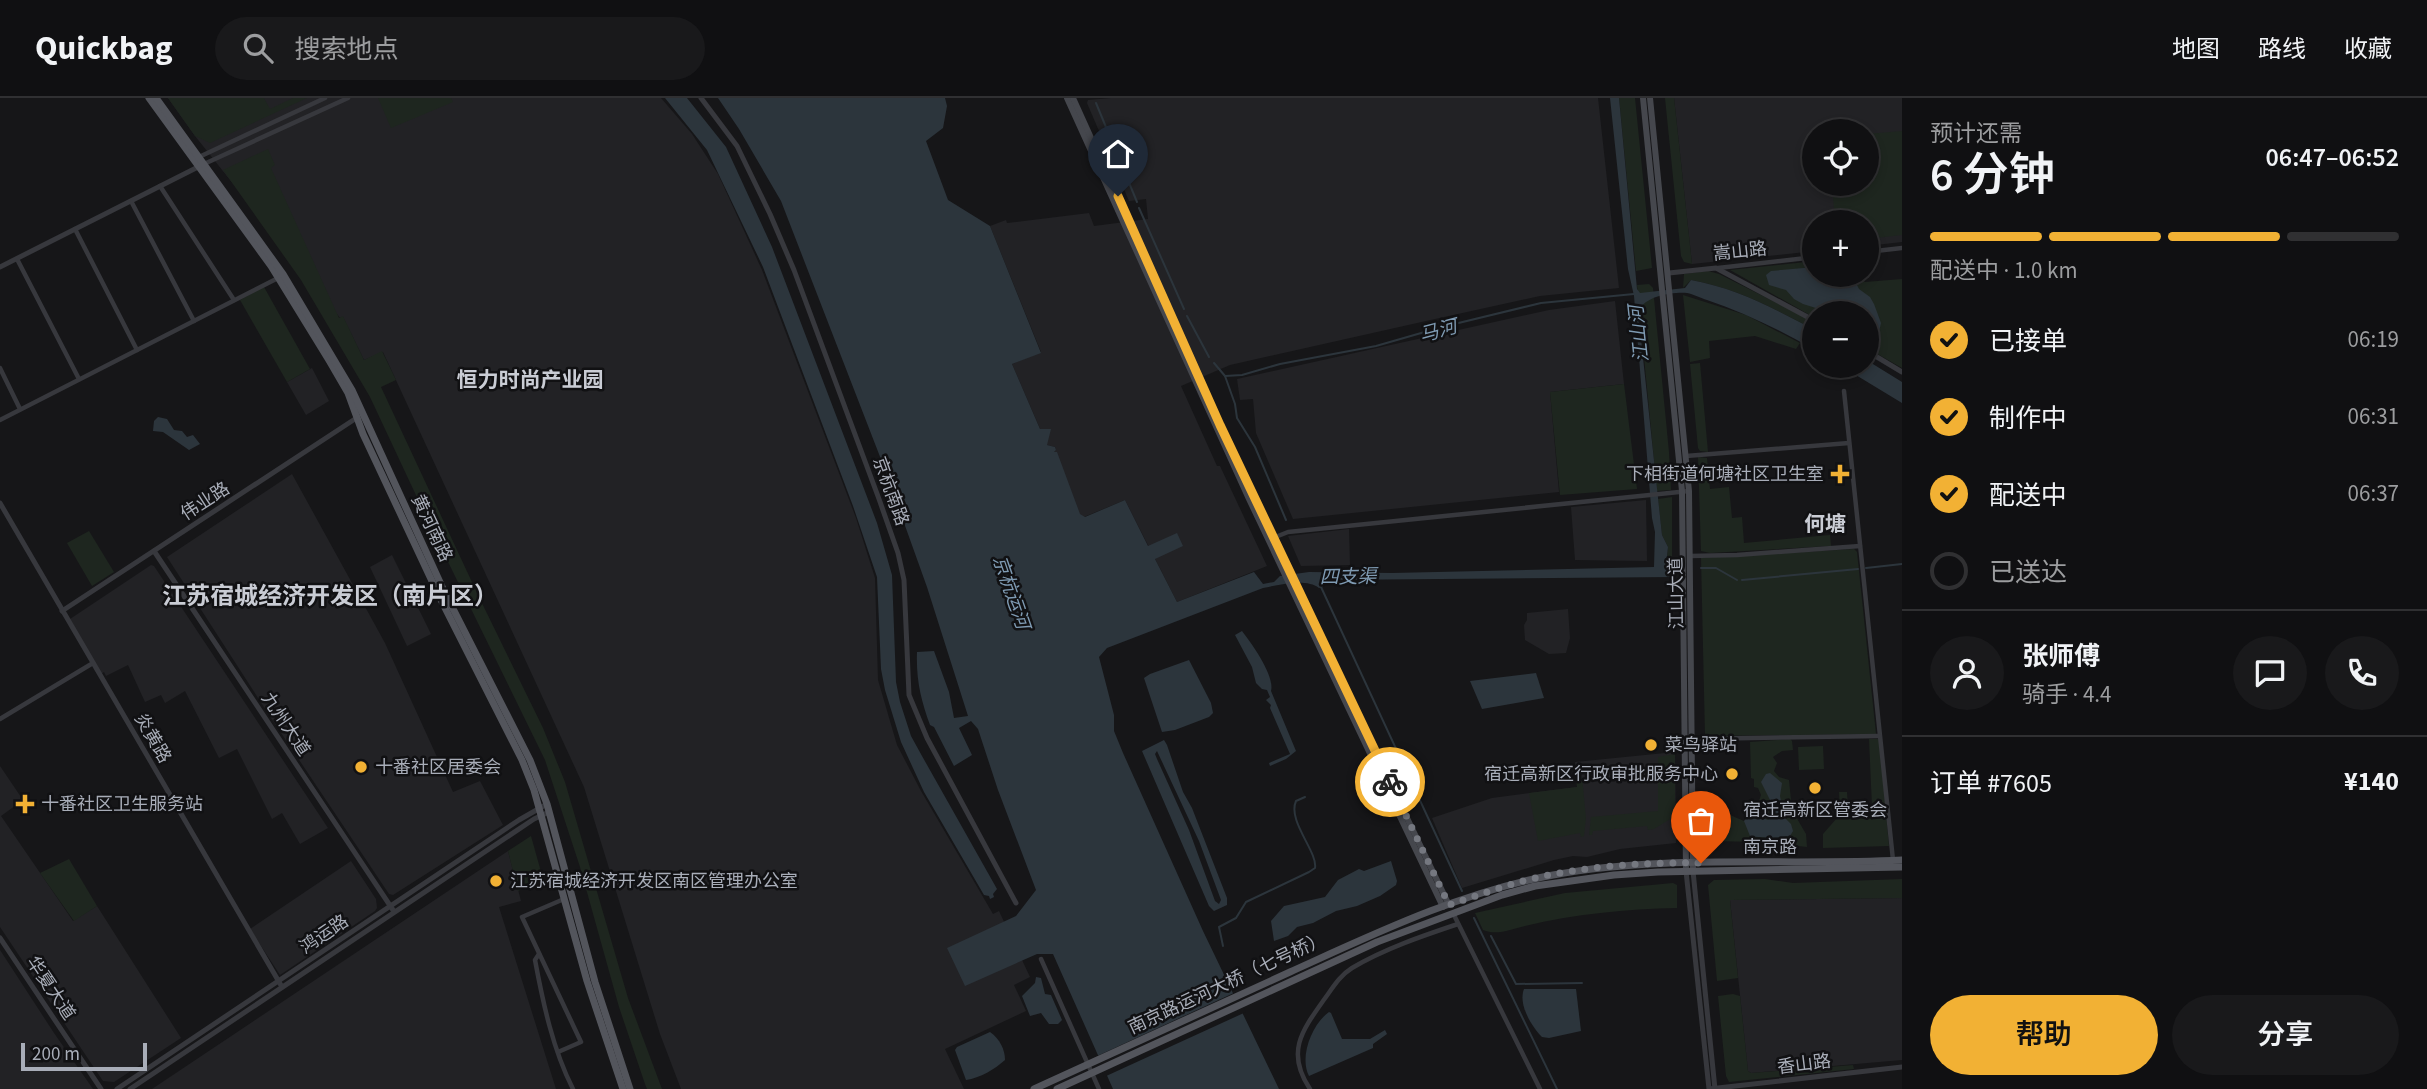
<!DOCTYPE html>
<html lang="zh">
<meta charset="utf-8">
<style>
body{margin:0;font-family:"Source Sans 3","Noto Sans SC",sans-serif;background:#19191b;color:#f1f3f6;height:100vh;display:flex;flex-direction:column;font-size:26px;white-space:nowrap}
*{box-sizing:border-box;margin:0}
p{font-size:23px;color:#9c9d9f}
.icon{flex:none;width:38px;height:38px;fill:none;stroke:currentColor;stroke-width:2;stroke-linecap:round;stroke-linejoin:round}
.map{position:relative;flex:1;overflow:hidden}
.drawer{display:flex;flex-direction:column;background:#101012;width:525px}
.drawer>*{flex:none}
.fabs{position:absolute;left:1802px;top:21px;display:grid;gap:14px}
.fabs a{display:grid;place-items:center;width:77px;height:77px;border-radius:50%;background:#101012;box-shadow:0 4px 10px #0003,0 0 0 2px #303032;font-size:35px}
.scale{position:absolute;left:21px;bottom:18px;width:126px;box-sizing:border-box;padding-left:7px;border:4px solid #a8adb8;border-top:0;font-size:19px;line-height:24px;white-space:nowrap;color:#a8adb8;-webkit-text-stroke:5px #111113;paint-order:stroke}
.pin{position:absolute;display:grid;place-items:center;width:60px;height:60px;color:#fff;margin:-72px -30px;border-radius:50% 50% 50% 0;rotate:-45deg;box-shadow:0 0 7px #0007}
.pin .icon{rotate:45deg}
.courier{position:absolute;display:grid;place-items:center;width:70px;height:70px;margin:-35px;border:5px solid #f2b134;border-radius:50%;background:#fff;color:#222;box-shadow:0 2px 9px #0007}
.head em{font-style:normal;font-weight:600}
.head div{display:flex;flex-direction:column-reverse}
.head{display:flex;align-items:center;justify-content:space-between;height:119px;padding:0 28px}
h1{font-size:46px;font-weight:600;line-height:52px}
.bar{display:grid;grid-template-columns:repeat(4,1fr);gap:10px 7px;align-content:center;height:84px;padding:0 28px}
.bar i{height:9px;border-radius:5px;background:#303032}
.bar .selected{background:#f2b134}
.bar p{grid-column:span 4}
.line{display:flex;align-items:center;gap:18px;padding:0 28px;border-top:2px solid #303032}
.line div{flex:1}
.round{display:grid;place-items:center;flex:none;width:74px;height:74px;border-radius:37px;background:#19191b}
ol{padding:0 28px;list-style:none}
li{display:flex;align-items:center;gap:21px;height:77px}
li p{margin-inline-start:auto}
li .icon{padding:7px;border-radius:50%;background:#f2b134;color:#111;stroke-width:4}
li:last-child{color:#9c9d9f}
li i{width:38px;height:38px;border:4px solid #303032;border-radius:50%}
.button{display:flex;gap:14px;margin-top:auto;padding:14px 28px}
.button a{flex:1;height:80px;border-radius:42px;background:#f2b134;color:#111;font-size:28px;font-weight:600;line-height:80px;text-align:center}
.button a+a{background:#19191b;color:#f1f3f6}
header{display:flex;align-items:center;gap:42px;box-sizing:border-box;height:98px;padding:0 35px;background:#101012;border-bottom:2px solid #303032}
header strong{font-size:33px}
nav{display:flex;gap:38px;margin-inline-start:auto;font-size:24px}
.search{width:490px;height:63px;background:#19191b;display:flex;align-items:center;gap:18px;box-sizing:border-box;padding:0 24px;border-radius:38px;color:#9c9d9f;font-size:26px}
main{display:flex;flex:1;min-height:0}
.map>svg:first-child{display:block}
</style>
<header>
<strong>Quickbag</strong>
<div class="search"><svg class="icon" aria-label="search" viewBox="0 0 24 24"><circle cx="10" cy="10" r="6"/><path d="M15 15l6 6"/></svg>搜索地点</div>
<nav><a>地图</a><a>路线</a><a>收藏</a></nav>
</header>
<main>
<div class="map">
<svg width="1902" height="991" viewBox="0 0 1902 991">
<rect width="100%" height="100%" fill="#161618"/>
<g fill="#222225" fill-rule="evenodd">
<polygon points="168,0 661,0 692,36 718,76 762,172 856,420 875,480 878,582 897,647 921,693 993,816 999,813 1030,879 1014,887 1026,913 945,951 964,991 681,991 660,936 584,689 383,254 364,262 343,219 340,220 195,38"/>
<polygon points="1111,0 1598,0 1619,190 1540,198 1426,223 1230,267 1181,288 1217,368 1220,368 1267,468 1177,504 1125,402 1084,419 1079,416 1054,354 1056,352 1055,349 1047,347 1012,266 1041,254 990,128 1006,122 1007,125 1089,115 1094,128 1148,121 1146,101 1129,103 1087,5 1088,2"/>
<path d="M1674,0H1902V144L1867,148V124H1815V153L1692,166ZM1815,33H1867V86H1815Z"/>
<polygon points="1615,203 1624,286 1550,294 1559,394 1293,421 1256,335 1253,301 1240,302 1237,281 1549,212"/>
<polygon points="312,270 329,303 306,317 287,284"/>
<polygon points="292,376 385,545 453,694 480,683 503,727 393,797 389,796 271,620 167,459"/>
<polygon points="1646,402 1647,463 1575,462 1571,409"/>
<polygon points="1349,431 1350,467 1301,468 1288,438"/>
<polygon points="392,457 431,536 407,548 370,469"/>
<polygon points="151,467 154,468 328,730 300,746 282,715 272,721 237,651 219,660 185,593 165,605 161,597 145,604 128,567 106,578 104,574 101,576 70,521"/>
<polygon points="1568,511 1570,540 1566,555 1549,556 1525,542 1524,527 1527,522 1527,515"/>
<polygon points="1675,654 1676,745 1620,751 1587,759 1573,758 1554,762 1462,790 1432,720 1492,700 1577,689 1575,664"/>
<polygon points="0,668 23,702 1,718 73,823 97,808 181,940 114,984 103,983 0,829"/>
<polygon points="508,753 521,803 499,809 556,991 152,991"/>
<polygon points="351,763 376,801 377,810 375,813 280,877 250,831"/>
<polygon points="1902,800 1902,962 1751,975 1748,973 1730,802"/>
<polygon points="0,852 54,935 93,991 0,991"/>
</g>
<g fill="#1e261f">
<polygon points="168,0 264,0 270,11 293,0 307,0 210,45 195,38"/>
<polygon points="378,0 451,0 453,4 391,30"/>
<polygon points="1619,0 1635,0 1652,170 1636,173"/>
<polygon points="1665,0 1674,0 1692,166 1684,164 1681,158"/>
<polygon points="1902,33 1902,137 1867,141 1867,124 1835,124 1832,86 1867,86 1867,36"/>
<polygon points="268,51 275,67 271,70 339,220 343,218 364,262 382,253 396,282 381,289 478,497 543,630 565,684 628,900 662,991 647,991 645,986 619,909 580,769 545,662 429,425 370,299 301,182 223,72"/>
<polygon points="1815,163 1815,177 1856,177 1865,184 1902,181 1902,270 1867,250 1867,215 1815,215 1815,220 1730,172"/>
<path d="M1708,173L1719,176L1815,224V232C1775,211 1736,190 1691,182L1683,190L1684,176Z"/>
<polygon points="1649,186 1653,190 1669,354 1671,392 1657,393 1637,187"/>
<polygon points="264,189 310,271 287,284 240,202"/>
<polygon points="1683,197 1746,217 1800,245 1796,251 1755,238 1709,243 1710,260 1690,264"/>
<polygon points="1700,265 1708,354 1700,353 1698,350 1690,266"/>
<polygon points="1624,286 1637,391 1560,397 1550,294"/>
<polygon points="1698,359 1707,360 1710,391 1729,389 1732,420 1742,419 1744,445 1830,437 1831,448 1710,455 1701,453"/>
<polygon points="1672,399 1672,468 1666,467 1668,449 1662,437 1658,401"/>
<polygon points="89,433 114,474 92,488 67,445"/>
<polygon points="1854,451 1857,454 1876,636 1705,638 1701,460"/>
<polygon points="1790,641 1792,643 1793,652 1782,653 1773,659 1777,665 1774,673 1779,679 1789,682 1792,712 1806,736 1807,749 1763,744 1708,743 1706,740 1706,707 1713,711 1724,710 1730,717 1744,723 1746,721 1764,719 1759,703 1761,697 1758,690 1754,689 1754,681 1751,680 1750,644"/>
<polygon points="1869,641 1879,641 1886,712 1840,715 1839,694 1847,694 1848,710 1872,709"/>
<polygon points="1823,648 1824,671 1799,672 1798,649"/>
<polygon points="1675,656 1675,718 1654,731 1648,732 1647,728 1593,733 1592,737 1589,737 1591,719 1658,713 1658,659"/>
<polygon points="1582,679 1586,720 1584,738 1581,739 1580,735 1538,743 1529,695 1577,689 1576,680"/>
<polygon points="1886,716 1889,748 1823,750 1823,736 1837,720"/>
<polygon points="531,738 543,781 518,793 508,753"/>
<polygon points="69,761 97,808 74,823 40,775"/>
<polygon points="1765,781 1793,785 1902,781 1902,800 1730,802 1738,880 1717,883 1708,787 1714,782"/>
<path d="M1673,785L1677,787V810C1627,811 1574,816 1525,828C1511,831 1497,838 1483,832L1475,815L1565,795Z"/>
<polygon points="1733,896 1740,898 1748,973 1751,975 1853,967 1854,971 1729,984 1726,978 1718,898"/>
</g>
<g fill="#2c353c" fill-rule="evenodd">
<polygon points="665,0 687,0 726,49 772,149 877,425 892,477 896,584 900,604 911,638 922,658 997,791 993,796 994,799 990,801 989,798 984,797 924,694 901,644 885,592 881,571 877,479 853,408 763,169 707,52"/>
<path d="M718,0H945L947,8L943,30L926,43L948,102L990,128L1041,255L1012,266L1040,331H1051L1047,347L1055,349L1056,352L1054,354H1057L1080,416L1085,419L1125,402L1148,448L1177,435L1183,448L1155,461L1177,504L1254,474L1263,486L1274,484L1280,478L1309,474L1392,475L1654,469L1655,434L1652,420L1634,198L1628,171L1610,0H1619L1637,191L1640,195L1685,190L1691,182C1736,190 1775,211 1815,232V252C1780,232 1745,215 1707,202C1701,200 1693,196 1687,195C1671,194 1646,198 1638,213L1662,437L1668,449L1666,467L1676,469L1675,479L1325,482L1323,483V489L1319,490C1306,480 1279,487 1263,490L1107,550L1099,559L1114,617V633L1123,655L1203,833L1279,991H1113L1053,856H1037L965,888L947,850L1016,818L1036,792L998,692L978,631L971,623L959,630L972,657L954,668L934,629L930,627C921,602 916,582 917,554L934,553L949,594L954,620L968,618L927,489L884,369L781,103L739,31Z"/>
<polygon points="1815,169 1815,177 1852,177 1859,191 1870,199 1874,206 1881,225 1878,238 1867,241 1867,215 1832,215 1803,206 1794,201 1786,192 1769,187 1766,177 1771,173"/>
<polygon points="1868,263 1902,284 1902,305 1841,268 1867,268"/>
<polygon points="158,319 167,321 174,332 182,333 187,339 193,337 200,346 189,352 163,334 153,333 154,323"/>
<path d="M1242,533C1252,546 1275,578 1271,593L1296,653L1286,661L1270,668L1269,665L1290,656L1270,610L1271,607L1266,602L1270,599L1267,592L1262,591L1256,585L1252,569L1235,537Z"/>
<polygon points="1189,562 1211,605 1213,615 1209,619 1175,632 1162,634 1144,580 1150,576"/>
<polygon points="1536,575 1544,600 1482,611 1470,583"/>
<path d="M1164,642L1167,647L1183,694L1192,710L1227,800V807L1214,813L1209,808L1142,653ZM1157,653L1199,743L1221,802L1219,806L1215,803L1189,732L1157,661L1155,656Z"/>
<path d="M1770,675L1782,685L1780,698L1783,713L1786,715V721L1791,726L1793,733L1790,738C1775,741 1764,740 1750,738L1744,723L1746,721L1763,720L1768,722L1774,717V710L1761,684L1766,676Z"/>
<polygon points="1391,763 1397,783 1396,787 1380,798 1357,808 1336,813 1313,825 1297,829 1288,838 1274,843 1271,823 1284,808 1325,799 1338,782 1359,771 1364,773"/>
<polygon points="1036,879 1041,880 1045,896 1051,897 1062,922 1058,926 1049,926 1041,915 1030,918 1022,898 1035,885"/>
<path d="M1524,891H1576L1581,933L1549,940L1542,939C1531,928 1518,906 1524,891Z"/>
<path d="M1329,914L1331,915L1342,941H1370L1385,932L1387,936L1373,946V950L1309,978C1299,959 1312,926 1329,914Z"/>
<path d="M990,934C1000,941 1005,952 1005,962C995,971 980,980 966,982L955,952L957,949Z"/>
</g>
<polygon fill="#161618" points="1236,894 1246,914 1104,979 1095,959"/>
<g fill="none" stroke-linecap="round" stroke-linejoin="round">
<g stroke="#2c353c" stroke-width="2">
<polyline points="1096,5 1137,104"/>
<polyline points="1139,110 1184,211"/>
<polyline points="1187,218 1209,259"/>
<polyline points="1214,265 1225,278 1235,306 1237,320 1255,349 1286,422"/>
<polyline points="1225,278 1242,277 1280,266 1376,248 1442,229 1541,205 1634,196"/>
<polyline points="1701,470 1716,470 1737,482"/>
<polyline points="1866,470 1902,466"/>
<polyline points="1742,482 1858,471"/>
<polyline points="1321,489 1462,793"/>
<polyline points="1474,820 1557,991"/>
<polyline points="1491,838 1516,886 1582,885"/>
<path d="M1223,848L1219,829L1236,820L1246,804L1309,774L1315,770C1318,754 1287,723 1296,703L1305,699"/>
</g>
<g stroke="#37383d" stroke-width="4.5">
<polyline points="199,59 325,0"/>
<polyline points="204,66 348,0"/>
<polyline points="160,88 234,202"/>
<polyline points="131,103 194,223"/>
<polyline points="75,131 137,252"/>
<polyline points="1867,154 1902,150"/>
<polyline points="17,161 79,281"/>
<polyline points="1718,170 1815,159"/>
<polyline points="0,270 20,311"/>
<polyline points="1844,293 1893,762"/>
<polyline points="0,322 280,179"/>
<polyline points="1686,358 1849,345"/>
<polyline points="1273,440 1288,434 1689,393"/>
<polyline points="1690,458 1737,457 1860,448"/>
<polyline points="0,621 93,565"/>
<polyline points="1692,641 1879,638"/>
<polyline points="1453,815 1540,991"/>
<path d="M539,856L535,862C543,905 553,952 573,991"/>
<polyline points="1041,861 1099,991"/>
<polyline points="558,954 581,944 522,819 564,801"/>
<path d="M1310,991C1286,955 1301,934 1323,903C1332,891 1339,878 1352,870C1384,851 1422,838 1458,826"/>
</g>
<g stroke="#37383d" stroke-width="5">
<polyline points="701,0 737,48 770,116 794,172 879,401 898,455 904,482 909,597 927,640 1016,805"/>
<polyline points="0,169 200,68"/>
<polyline points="1669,175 1716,170 1815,223"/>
<polyline points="1867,253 1902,274"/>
<polyline points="0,405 282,889"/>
<polyline points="154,453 393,812"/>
<polyline points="62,513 358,319"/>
<polyline points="1686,773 1709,991 1902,969"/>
<polyline points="1693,773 1715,991"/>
<polyline points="0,840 101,991"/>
<polyline points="117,991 519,722 547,706"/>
<polyline points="130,991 534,721 549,714"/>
</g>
<g stroke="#45474d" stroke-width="6">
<polyline points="1067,0 1249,401 1443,809"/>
<polyline points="1073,0 1166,206"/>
<polyline points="1643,0 1682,393 1686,773"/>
<polyline points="1650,0 1689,393 1693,773"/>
<polyline points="1173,222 1220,327 1367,637"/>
<polyline points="1376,656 1449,807"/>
</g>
<g stroke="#53555c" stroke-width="7">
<polyline points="149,0 271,168 330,264 348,295 363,336 439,498 522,662 534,692 587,883 623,991"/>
<polyline points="156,0 283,176 352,292 444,493 530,662 547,706 595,884 630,991"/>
<path d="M1034,991C1119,952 1205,913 1290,874C1374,836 1461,794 1553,777C1667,756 1786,768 1902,762"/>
<polyline points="1057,991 1377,844 1502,797 1535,788 1614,777 1658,774 1902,769"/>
</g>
</g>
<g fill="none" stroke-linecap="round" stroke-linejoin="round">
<path stroke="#757880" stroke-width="7" stroke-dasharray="0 12.6" d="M1390,684L1449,807C1476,798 1503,788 1531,781C1585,768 1646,764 1701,765"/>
<polyline stroke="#f2b134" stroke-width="9" points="1118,98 1220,327 1390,684"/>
</g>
<g fill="#f2b134" stroke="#111113" stroke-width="2.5">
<path d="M1836.5 365.5h7v7h7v7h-7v7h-7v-7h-7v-7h7z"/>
<circle cx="1651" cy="647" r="7"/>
<circle cx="361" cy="669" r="7"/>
<circle cx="1732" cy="676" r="7"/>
<circle cx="1815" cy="690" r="7"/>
<path d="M21.5 695.5h7v7h7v7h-7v7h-7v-7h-7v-7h7z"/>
<circle cx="496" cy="783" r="7"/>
</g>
<g text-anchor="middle" stroke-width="5" stroke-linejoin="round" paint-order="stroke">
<g font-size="18" fill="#a8adb8" stroke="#111113">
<text transform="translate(1740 153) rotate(-6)" y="6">嵩山路</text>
<text transform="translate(891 393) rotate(70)" y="6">京杭南路</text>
<text transform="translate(205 403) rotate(-33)" y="6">伟业路</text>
<text transform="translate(432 430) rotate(65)" y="6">黄河南路</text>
<text transform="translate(1676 495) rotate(-91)" y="6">江山大道</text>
<text transform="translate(286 626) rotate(56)" y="6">九州大道</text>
<text transform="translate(153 640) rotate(60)" y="6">炎黄路</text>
<text x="1770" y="755">南京路</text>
<text transform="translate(324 836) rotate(-34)" y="6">鸿运路</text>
<text transform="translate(1227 885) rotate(-25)" y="6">南京路运河大桥（七号桥）</text>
<text transform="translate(51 890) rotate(56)" y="6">华夏大道</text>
<text transform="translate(1804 966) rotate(-7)" y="6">香山路</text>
</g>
<g font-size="18" fill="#a8adb8" stroke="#111113" text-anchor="start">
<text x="1824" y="382" text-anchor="end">下相街道何塘社区卫生室</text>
<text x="1665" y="653">菜鸟驿站</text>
<text x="375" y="675">十番社区居委会</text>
<text x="1718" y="682" text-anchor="end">宿迁高新区行政审批服务中心</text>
<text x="41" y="712">十番社区卫生服务站</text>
<text x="1815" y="718" text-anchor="middle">宿迁高新区管委会</text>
<text x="510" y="789">江苏宿城经济开发区南区管理办公室</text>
</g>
<g font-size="19" font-style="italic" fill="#7f9bb3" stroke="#111113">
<text transform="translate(1438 232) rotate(-15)" y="7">马河</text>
<text transform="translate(1638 236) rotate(-96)" y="7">江山河</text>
<text transform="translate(1348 478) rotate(-1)" y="7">四支渠</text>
<text transform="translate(1012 494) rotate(71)" y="7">京杭运河</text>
</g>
<g font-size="21" font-weight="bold" fill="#c9ccd4" stroke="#111113">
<text x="530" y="289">恒力时尚产业园</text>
<text x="1825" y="433">何塘</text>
</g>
<g font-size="24" font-weight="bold" fill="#c9ccd4" stroke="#111113">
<text x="330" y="506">江苏宿城经济开发区（南片区）</text>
</g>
</g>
</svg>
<div class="fabs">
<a><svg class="icon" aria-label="locate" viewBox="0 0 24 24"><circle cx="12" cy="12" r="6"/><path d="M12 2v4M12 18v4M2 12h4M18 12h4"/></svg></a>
<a>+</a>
<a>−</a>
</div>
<div class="scale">200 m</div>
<div class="pin" style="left:1701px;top:765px;background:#ea580c"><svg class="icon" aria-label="bag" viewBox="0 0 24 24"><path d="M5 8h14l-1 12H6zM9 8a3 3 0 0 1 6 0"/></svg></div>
<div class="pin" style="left:1118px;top:98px;background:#1f2937"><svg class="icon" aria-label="home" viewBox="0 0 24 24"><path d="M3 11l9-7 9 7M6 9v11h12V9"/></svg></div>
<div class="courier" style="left:1390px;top:684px"><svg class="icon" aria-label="bike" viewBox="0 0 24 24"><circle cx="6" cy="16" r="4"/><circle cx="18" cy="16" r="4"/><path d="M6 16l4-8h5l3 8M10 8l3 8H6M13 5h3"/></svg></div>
</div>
<section class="drawer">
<div class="head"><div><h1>6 分钟</h1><p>预计还需</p></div><em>06:47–06:52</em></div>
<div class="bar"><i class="selected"></i><i class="selected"></i><i class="selected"></i><i></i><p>配送中 · 1.0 km</p></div>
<ol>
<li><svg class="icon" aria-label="check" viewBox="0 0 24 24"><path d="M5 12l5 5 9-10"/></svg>已接单<p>06:19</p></li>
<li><svg class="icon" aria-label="check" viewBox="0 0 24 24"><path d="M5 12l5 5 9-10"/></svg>制作中<p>06:31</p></li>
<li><svg class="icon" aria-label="check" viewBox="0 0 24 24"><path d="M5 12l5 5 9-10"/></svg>配送中<p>06:37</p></li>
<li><i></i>已送达</li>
</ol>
<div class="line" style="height:126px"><a class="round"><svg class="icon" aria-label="person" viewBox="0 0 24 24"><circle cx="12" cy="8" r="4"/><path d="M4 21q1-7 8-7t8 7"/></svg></a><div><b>张师傅</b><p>骑手 · 4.4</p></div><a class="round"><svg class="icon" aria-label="chat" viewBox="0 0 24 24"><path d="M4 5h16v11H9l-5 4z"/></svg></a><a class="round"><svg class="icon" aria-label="phone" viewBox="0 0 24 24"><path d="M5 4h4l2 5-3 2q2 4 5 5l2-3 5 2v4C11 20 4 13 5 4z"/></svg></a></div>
<div class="line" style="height:91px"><div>订单 #7605</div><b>¥140</b></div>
<div class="button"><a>帮助</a><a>分享</a></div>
</section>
</main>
